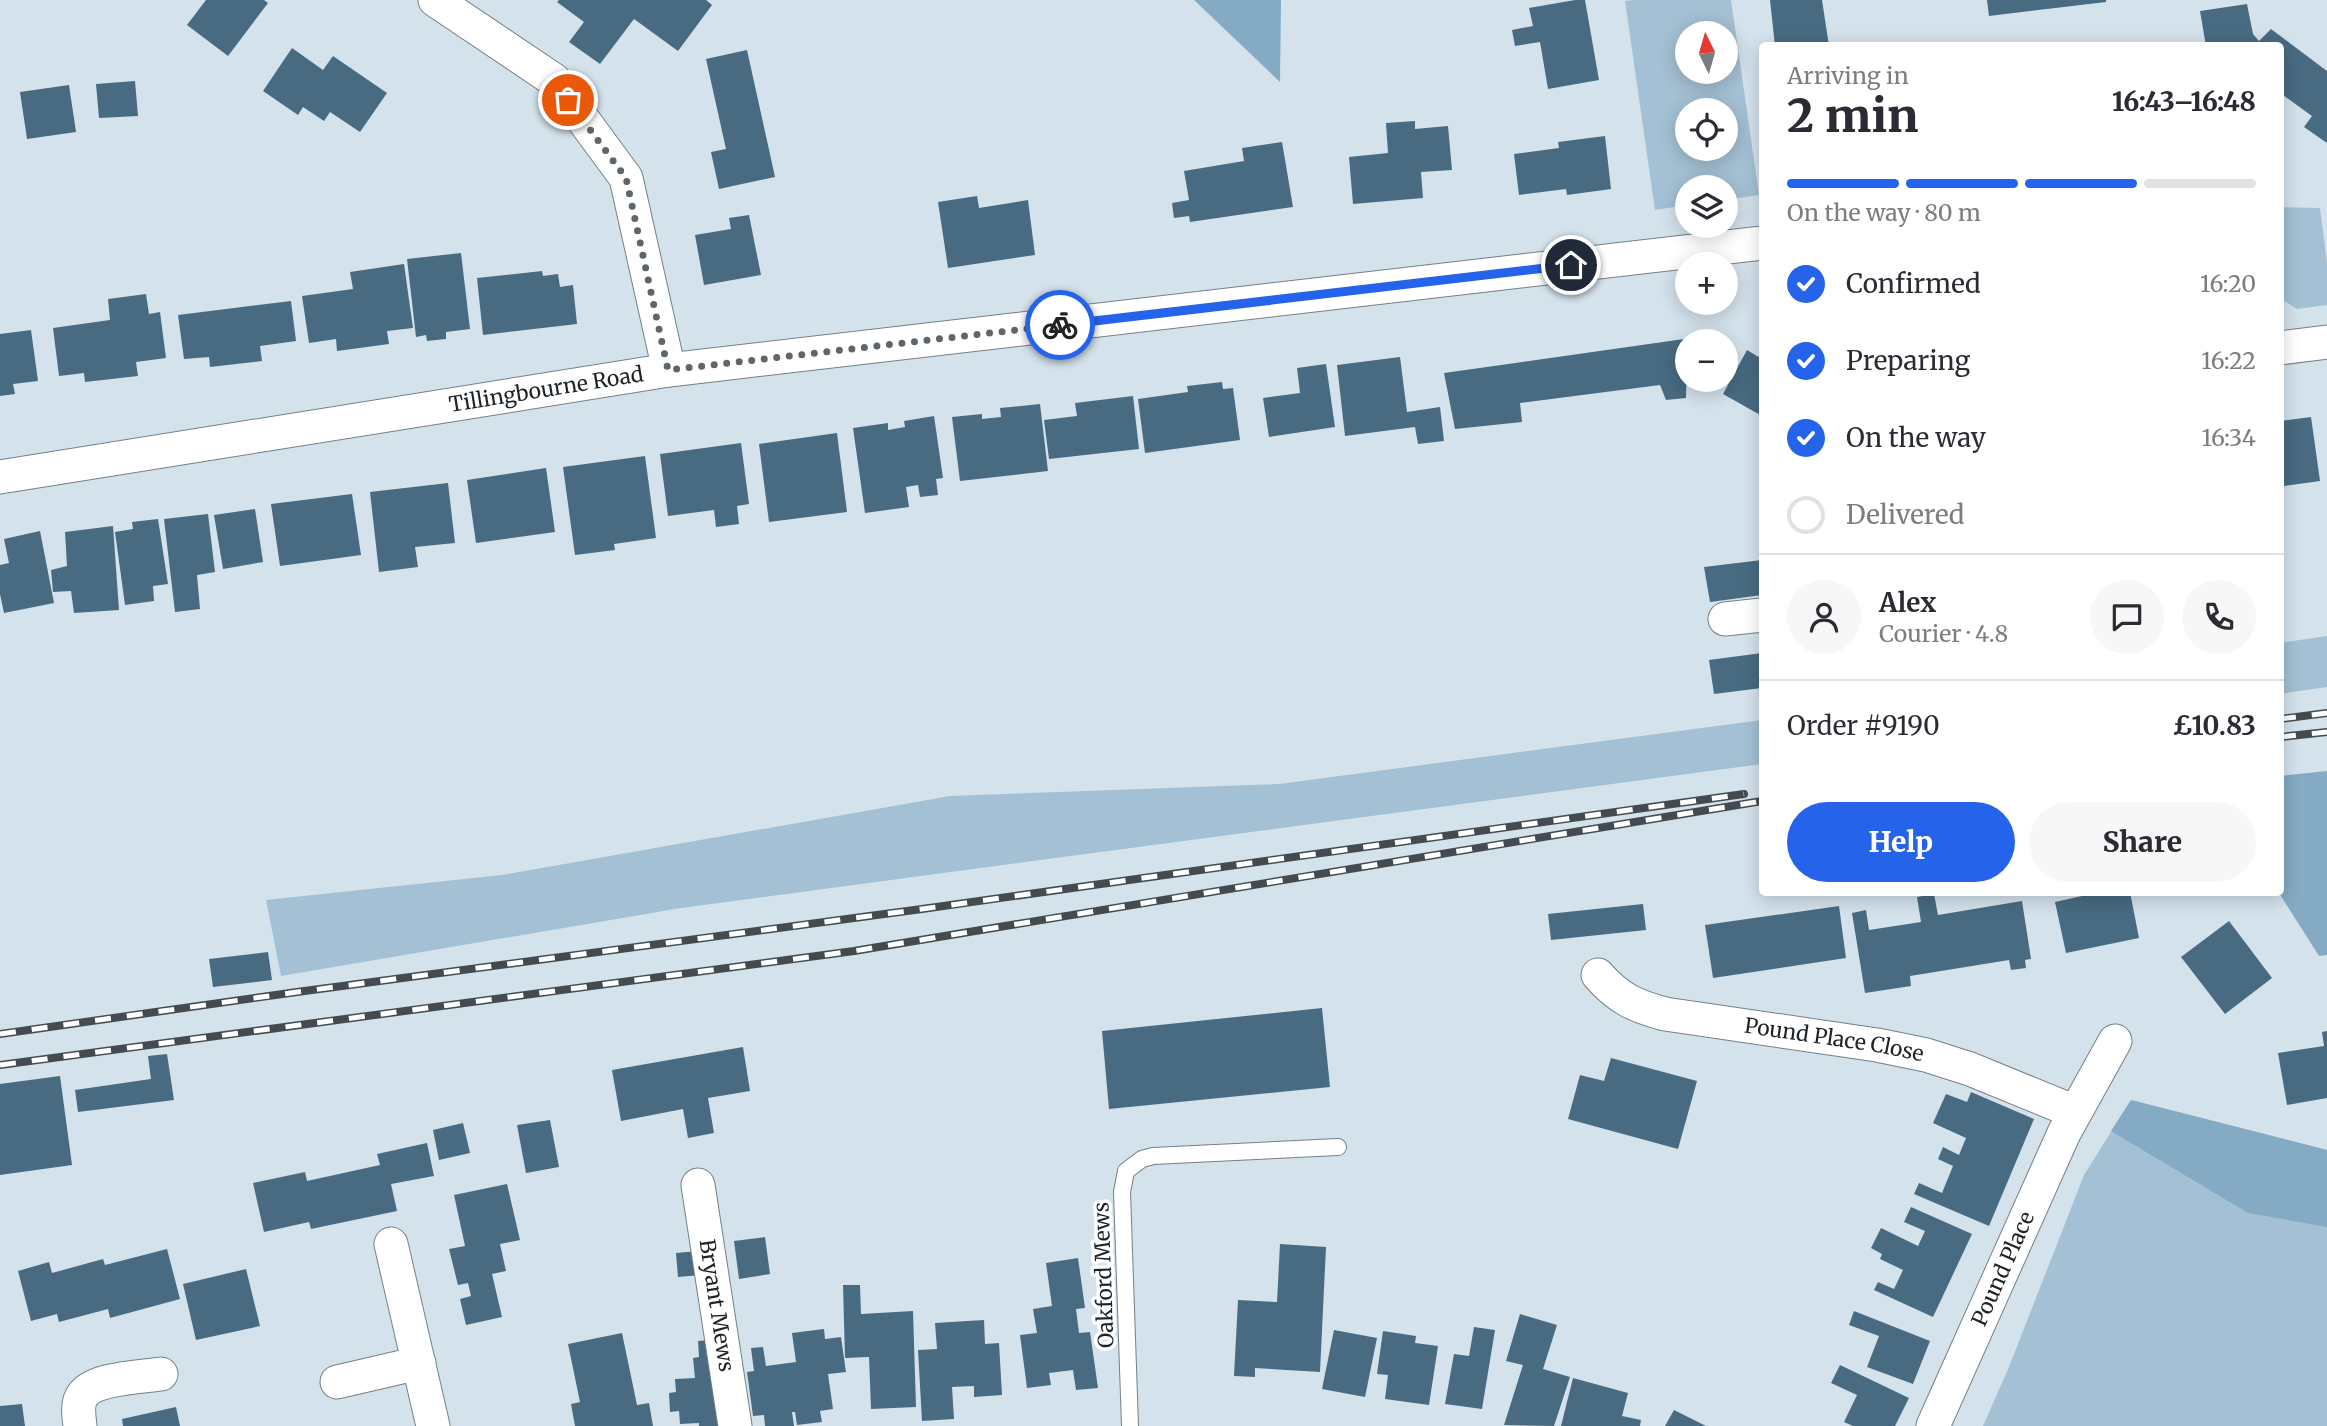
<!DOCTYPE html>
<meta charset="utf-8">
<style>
body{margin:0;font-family:Merriweather,serif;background:#f7f7f7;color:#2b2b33;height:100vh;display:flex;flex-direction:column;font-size:26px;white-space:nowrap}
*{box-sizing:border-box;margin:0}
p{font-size:23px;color:#7c7c81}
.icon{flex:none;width:38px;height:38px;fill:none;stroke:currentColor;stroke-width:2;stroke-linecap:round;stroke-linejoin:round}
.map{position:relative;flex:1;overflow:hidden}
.panel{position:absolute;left:1759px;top:42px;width:525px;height:854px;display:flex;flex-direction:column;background:#fff;border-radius:7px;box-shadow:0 4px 18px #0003}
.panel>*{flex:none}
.needle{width:46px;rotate:355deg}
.tools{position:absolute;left:1675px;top:21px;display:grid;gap:14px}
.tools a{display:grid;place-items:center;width:63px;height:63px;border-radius:50%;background:#fff;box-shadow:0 4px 18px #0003;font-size:35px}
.pin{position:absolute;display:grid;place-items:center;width:60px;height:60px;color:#fff;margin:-30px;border:4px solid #fff;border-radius:50%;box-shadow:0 2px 7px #0007}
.courier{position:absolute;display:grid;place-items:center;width:70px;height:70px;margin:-35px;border:5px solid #2563eb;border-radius:50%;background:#fff;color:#222;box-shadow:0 2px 9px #0007}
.head em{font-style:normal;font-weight:800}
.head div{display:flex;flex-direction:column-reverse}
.head{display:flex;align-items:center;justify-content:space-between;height:119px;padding:0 28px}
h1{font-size:46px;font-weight:800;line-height:52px}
.bar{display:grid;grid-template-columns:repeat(4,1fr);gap:10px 7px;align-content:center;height:84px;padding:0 28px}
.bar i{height:9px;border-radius:5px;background:#e1e1e2}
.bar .active{background:#2563eb}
.bar p{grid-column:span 4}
.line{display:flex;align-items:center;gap:18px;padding:0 28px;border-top:2px solid #e1e1e2}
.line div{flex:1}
.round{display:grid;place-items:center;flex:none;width:74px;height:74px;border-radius:37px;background:#f7f7f7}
ol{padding:0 28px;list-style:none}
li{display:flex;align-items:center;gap:21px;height:77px}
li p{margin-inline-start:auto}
li .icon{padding:7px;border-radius:50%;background:#2563eb;color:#fff;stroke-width:4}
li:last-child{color:#7c7c81}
li i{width:38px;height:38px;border:4px solid #e1e1e2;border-radius:50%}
.cta{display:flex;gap:14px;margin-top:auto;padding:14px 28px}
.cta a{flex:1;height:80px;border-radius:42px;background:#2563eb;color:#fff;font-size:28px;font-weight:800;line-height:80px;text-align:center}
.cta a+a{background:#f7f7f7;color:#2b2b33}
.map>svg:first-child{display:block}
</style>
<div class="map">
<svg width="2327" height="1426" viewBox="0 0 2327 1426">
<rect width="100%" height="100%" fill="#d4e2ec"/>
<g fill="#a4c0d4" fill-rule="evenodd">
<path d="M1635,0H1731L1759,195L1726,200V187H1687V205L1655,210L1625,1ZM1726,33V72H1687V33ZM1726,110V149H1687V110Z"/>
<polygon points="2280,207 2320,208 2327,263 2327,305 2297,309 2280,298"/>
<polygon points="2327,636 2327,687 2280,694 2280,643"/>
<polygon points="1762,720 1762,764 681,908 281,976 266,900 502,875 950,796 1279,784"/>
<polygon points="2131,1100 2327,1150 2327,1426 1983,1426 2009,1367 2084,1175"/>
</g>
<g fill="#85aac4">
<polygon points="1194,0 1281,0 1280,82"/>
<polygon points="2327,771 2327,955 2319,956 2279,893 2280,776"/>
<polygon points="2131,1100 2327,1150 2327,1227 2248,1213 2111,1131"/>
</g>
<g fill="#486b82">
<polygon points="206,0 264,0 268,3 228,56 187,25"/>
<polygon points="559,0 706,0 712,5 678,51 634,19 600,64 569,42 584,22 557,2"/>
<polygon points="1575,0 1585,0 1599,80 1548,89 1540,42 1515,46 1512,30 1533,26 1529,8"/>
<polygon points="1770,0 1822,0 1829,46 1775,46"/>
<polygon points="1987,0 2106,0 2106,2 1989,16"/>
<polygon points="2247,4 2253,34 2259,41 2271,29 2327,71 2327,143 2304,127 2312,116 2280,93 2280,46 2206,46 2200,11"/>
<polygon points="292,48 323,70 333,56 387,93 360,132 330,112 324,121 303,107 298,115 263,91"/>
<polygon points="747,50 775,177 719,189 711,152 726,149 706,59"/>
<polygon points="135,81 138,116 99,118 96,84"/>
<polygon points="69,85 76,132 27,139 20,92"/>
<polygon points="1415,121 1415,129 1448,126 1452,170 1421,172 1423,198 1353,204 1349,157 1388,153 1386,123"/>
<polygon points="1605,136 1611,189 1567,195 1566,189 1519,195 1514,154 1559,148 1558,142"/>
<polygon points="1282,142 1293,207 1190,222 1189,216 1174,218 1172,203 1189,200 1184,171 1244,161 1242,148"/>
<polygon points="977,196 979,208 1028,200 1035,255 948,268 938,202"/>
<polygon points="749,215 761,275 704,285 695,235 731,229 729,218"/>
<polygon points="461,253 470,329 446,332 446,339 427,341 426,335 416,337 407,259"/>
<polygon points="404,264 413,328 387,331 389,344 337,351 336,339 309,343 302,296 353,289 350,272"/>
<polygon points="542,271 543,276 558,274 560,287 573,285 577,324 483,335 477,278"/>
<polygon points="146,294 149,314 160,312 166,358 136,362 138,376 85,382 84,373 59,376 53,328 110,320 108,299"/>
<polygon points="291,301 296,341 260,346 262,361 210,367 209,357 184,359 178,315"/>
<polygon points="31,330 38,381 13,384 15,394 0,396 0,334"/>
<polygon points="1684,339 1687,345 1686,398 1666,400 1660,385 1520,403 1522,422 1455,429 1444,373"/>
<polygon points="1747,350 1762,359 1762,416 1723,394"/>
<polygon points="1400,357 1407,412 1440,407 1444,441 1418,444 1415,427 1345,436 1337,365"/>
<polygon points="1326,364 1335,427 1269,437 1263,398 1300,393 1297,368"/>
<polygon points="1222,382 1223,389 1233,388 1240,440 1145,453 1138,399 1188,392 1187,386"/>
<polygon points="1133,396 1139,449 1049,459 1044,420 1077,416 1075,403"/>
<polygon points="1040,404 1048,471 960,481 952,417 982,414 982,419 1001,417 1000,408"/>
<polygon points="934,416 943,478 936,479 938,495 920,497 918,485 906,487 909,507 865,513 853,428 888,423 888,430 905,427 904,421"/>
<polygon points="2311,417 2320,481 2284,486 2280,465 2280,421"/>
<polygon points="837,433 847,512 769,522 759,444"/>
<polygon points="741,443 749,504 737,506 739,524 716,527 714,510 668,516 660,454"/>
<polygon points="645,456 656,538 614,544 615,550 575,555 563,467"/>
<polygon points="546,468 555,532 476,543 467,480"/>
<polygon points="448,483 455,543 415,547 418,567 379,572 370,492"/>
<polygon points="352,494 361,555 280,566 271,504"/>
<polygon points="255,509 263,562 223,569 214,515"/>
<polygon points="208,514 215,572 197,575 200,609 175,612 164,519"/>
<polygon points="158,519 168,584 153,586 154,601 125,605 115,532 133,529 132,522"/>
<polygon points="113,526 119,610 74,613 71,591 53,592 51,570 67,566 65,532"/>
<polygon points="40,531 54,603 4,613 0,594 0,565 9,563 4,539"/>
<polygon points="1762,560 1762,595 1710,602 1704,567"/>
<polygon points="1762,653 1762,688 1714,694 1709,660"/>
<polygon points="2100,892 2130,892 2139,938 2066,953 2055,902"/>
<polygon points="1934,894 1938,915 2022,901 2031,959 2025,960 2026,968 2011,970 2009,960 1910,976 1911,986 1865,993 1852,913 1866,910 1869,930 1921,922 1917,897"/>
<polygon points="1643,904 1646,930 1551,940 1548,914"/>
<polygon points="1839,906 1846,958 1713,978 1705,925"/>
<polygon points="2229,921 2272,978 2225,1014 2181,957"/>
<polygon points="268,952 272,980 213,987 209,959"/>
<polygon points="1322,1008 1330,1087 1109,1109 1102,1031"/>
<polygon points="2327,1031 2327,1098 2287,1105 2278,1053 2324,1046 2322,1032"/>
<polygon points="743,1047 750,1091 708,1098 714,1133 688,1138 683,1109 621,1121 612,1070"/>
<polygon points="167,1054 174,1100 78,1112 75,1090 151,1079 148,1056"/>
<polygon points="1611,1058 1697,1081 1678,1149 1568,1119 1580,1075 1604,1081"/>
<polygon points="60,1076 72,1165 0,1175 0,1084"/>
<polygon points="1971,1092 2034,1119 1989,1226 1914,1194 1919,1183 1942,1193 1953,1166 1938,1159 1943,1147 1959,1155 1966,1138 1933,1123 1946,1094 1967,1102"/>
<polygon points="550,1120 559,1167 526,1173 517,1125"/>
<polygon points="463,1123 470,1153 439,1160 433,1130"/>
<polygon points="427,1143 434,1176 391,1184 397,1211 311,1229 309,1222 264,1232 253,1183 305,1172 307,1181 380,1165 377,1154"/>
<polygon points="507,1184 520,1240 500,1244 506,1271 492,1274 502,1317 466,1325 460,1299 471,1296 468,1283 458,1285 449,1249 465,1246 454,1195"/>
<polygon points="1911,1207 1972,1234 1933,1317 1874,1290 1878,1282 1894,1289 1903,1270 1880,1259 1882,1254 1871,1248 1881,1228 1918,1246 1925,1231 1904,1222"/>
<polygon points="765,1237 770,1274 739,1279 734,1241"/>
<polygon points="1280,1244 1326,1247 1320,1372 1255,1368 1255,1377 1234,1376 1238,1300 1277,1302"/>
<polygon points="167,1249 180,1299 110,1318 108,1309 59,1322 57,1314 31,1321 18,1271 49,1262 52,1273 103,1259 105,1265"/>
<polygon points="698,1251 700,1275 678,1277 676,1253"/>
<polygon points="1078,1258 1085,1308 1076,1309 1079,1333 1090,1332 1098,1388 1076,1390 1073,1370 1049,1373 1051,1385 1027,1388 1020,1335 1037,1333 1033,1309 1052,1306 1046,1263"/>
<polygon points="246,1269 260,1326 196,1340 183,1284"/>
<polygon points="843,1285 860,1285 861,1314 913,1311 916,1407 871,1409 869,1357 845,1358"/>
<polygon points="1854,1311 1930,1341 1913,1384 1867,1367 1879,1336 1849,1325"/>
<polygon points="1520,1314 1557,1325 1543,1369 1570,1377 1554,1426 1504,1425 1523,1365 1506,1361"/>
<polygon points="984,1320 985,1344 999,1343 1002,1395 974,1397 974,1386 952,1387 954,1419 922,1421 918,1350 937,1349 935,1323"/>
<polygon points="1474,1327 1495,1330 1482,1409 1445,1404 1454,1354 1469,1356"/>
<polygon points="824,1329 825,1339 841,1337 846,1372 828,1374 833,1409 820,1411 822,1422 797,1425 795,1412 792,1412 794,1426 765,1426 764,1415 753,1416 747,1372 754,1371 751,1348 763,1347 766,1366 796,1362 792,1333"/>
<polygon points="1334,1330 1377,1338 1365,1397 1322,1389"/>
<polygon points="1383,1331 1416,1336 1415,1343 1438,1346 1429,1405 1385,1399 1388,1375 1377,1374"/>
<polygon points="622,1333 637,1405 649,1403 653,1426 575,1426 571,1404 580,1402 568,1344"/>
<polygon points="709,1340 723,1426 699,1426 699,1423 680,1424 679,1411 670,1412 669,1393 676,1392 675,1379 695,1378 693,1358 699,1357 698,1341"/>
<polygon points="1840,1365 1909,1398 1895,1426 1853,1426 1844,1422 1857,1395 1831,1383"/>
<polygon points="1573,1378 1628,1393 1622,1416 1641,1420 1640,1426 1561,1426"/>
<polygon points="22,1404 25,1426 0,1426 0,1406"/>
<polygon points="176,1407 180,1426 123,1426 122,1419"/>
<polygon points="1674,1410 1706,1426 1665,1426"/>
</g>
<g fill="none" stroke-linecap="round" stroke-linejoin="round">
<defs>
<polyline id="service" points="1130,1426 1122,1192 1126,1171 1142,1159 1153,1156 1338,1147"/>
<g id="minor">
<polyline points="435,0 554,80 626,178 669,370"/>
<polyline points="2280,348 2327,342"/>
<path id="s1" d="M0,477L669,370L1762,243"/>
<polyline points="1725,619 1762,615"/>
<path id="s2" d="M1598,975C1619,999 1635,1006 1665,1014L1877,1045L1926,1055L1970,1069L2075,1112"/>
<path id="s3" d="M698,1185L735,1426"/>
<polyline points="391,1244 433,1426"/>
<polyline points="337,1382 419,1363"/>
<path d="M80,1426C79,1417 77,1406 81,1398C90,1378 141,1377 161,1374"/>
<path id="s4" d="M1933,1426L2064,1133L2115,1041"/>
</g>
</defs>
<use href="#service" stroke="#748089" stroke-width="18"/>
<use href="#minor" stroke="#748089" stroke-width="35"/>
<use href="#service" stroke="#fff" stroke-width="16"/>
<use href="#minor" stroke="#fff" stroke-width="33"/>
<defs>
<g id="rail">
<polyline points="2280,719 2327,713"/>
<polyline points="2280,737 2327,732"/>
<polyline points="0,1034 297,992 922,909 1744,794"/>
<polyline points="0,1065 854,951 1762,801"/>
</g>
</defs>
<use href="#rail" stroke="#444b50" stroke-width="8"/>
<use href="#rail" stroke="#fff" stroke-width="5" stroke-dasharray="16" stroke-linecap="butt"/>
</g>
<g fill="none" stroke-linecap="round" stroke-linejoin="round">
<polyline stroke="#5e666c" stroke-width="7" stroke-dasharray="0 12.6" points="568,100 626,178 668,370 1060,325"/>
<polyline stroke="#2563eb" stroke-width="9" points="1060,325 1571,265"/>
</g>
<g text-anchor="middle" stroke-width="7" stroke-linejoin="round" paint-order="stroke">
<g font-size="21" fill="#1e2327" stroke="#fff">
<text dy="7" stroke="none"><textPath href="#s1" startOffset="553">Tillingbourne Road</textPath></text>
<text dy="7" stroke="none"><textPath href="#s2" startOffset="250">Pound Place Close</textPath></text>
<text dy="7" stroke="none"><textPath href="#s4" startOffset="172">Pound Place</textPath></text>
<text transform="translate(1104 1275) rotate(-92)" y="7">Oakford Mews</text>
<text dy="7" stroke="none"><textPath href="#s3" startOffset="122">Bryant Mews</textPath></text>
</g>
</g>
</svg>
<div class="tools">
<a><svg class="needle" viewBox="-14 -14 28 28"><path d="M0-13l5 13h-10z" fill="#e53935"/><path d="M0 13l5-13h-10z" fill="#7c7c81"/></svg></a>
<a><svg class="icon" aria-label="locate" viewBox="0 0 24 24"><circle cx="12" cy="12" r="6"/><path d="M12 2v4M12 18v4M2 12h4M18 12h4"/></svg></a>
<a><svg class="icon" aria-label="layers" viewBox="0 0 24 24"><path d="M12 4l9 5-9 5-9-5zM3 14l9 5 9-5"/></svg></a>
<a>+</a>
<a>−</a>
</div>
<div class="pin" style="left:568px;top:100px;background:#ea580c"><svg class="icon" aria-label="bag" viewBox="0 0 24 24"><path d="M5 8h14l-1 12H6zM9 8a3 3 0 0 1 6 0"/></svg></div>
<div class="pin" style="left:1571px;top:265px;background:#1f2937"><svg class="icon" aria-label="home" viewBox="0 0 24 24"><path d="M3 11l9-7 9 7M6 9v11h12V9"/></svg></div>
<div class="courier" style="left:1060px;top:325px"><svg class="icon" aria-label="bike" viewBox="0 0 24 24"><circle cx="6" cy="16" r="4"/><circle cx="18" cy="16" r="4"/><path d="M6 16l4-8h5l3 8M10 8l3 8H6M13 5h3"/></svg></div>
<section class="panel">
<div class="head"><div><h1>2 min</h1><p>Arriving in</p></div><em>16:43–16:48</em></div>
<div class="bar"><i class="active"></i><i class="active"></i><i class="active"></i><i></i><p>On the way · 80 m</p></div>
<ol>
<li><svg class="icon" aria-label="check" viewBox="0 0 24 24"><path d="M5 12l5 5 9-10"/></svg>Confirmed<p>16:20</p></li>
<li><svg class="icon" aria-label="check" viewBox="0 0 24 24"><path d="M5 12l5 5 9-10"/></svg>Preparing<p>16:22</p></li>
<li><svg class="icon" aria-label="check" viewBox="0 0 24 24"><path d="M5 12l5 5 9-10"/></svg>On the way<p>16:34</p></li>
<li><i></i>Delivered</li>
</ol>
<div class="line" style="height:126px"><a class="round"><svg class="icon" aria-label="person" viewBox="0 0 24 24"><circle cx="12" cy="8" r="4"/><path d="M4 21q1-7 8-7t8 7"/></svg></a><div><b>Alex</b><p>Courier · 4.8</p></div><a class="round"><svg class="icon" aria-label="chat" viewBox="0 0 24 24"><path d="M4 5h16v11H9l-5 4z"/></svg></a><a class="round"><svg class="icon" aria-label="phone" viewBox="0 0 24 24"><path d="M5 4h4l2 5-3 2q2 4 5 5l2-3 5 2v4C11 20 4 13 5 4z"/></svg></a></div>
<div class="line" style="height:91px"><div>Order #9190</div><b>£10.83</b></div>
<div class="cta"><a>Help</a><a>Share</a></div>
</section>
</div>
